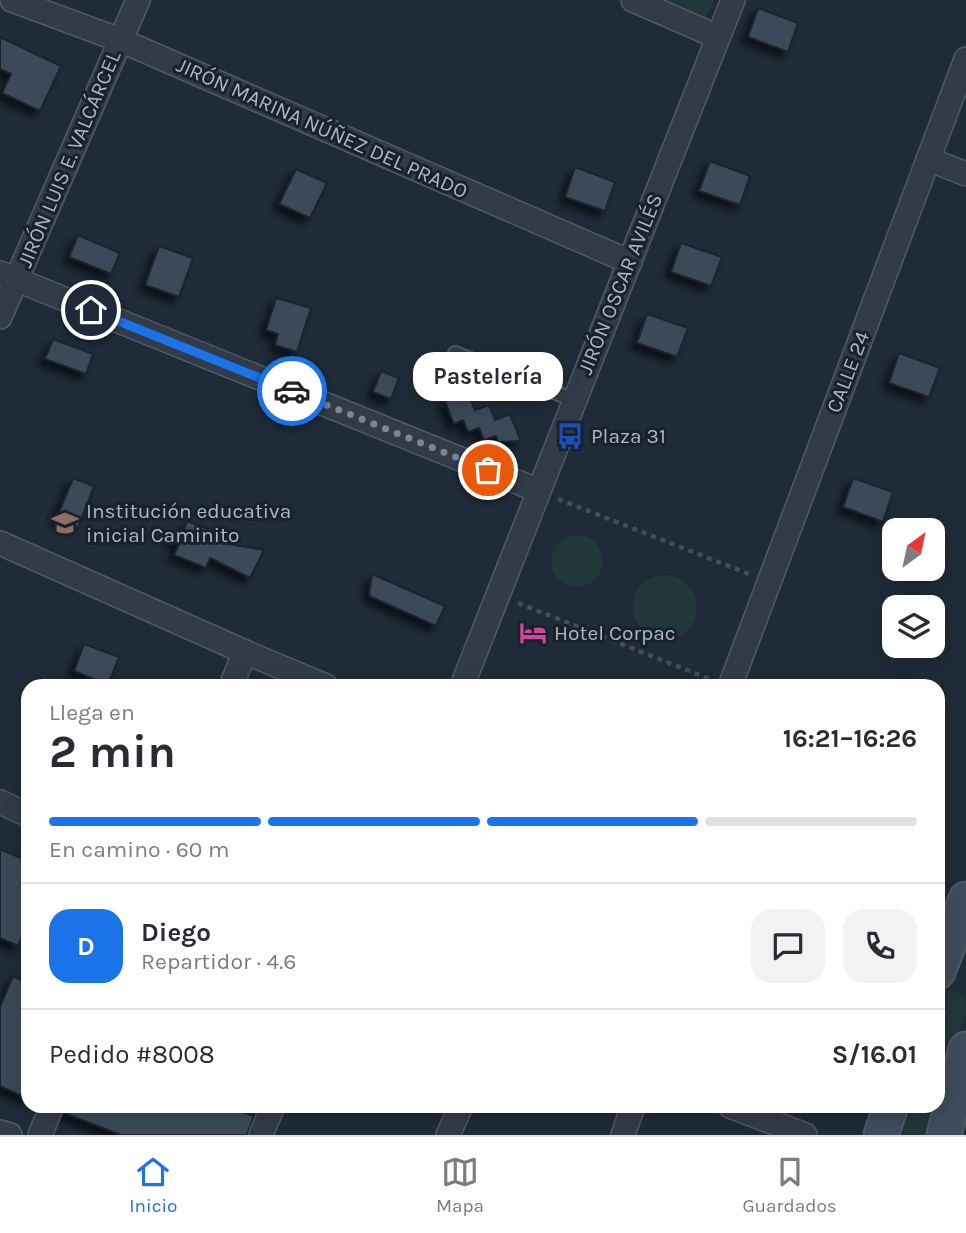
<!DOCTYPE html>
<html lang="es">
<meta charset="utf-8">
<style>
body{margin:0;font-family:Karla,sans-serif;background:#f2f2f3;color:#2b2b33;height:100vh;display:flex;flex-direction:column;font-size:26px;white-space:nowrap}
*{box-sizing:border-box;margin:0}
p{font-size:23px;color:#7c7c81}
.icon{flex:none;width:38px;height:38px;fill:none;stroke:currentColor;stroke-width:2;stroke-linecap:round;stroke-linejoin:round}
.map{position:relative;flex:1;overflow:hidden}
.sheet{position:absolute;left:21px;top:679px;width:924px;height:434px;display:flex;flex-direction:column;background:#fff;border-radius:21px;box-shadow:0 4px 18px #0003}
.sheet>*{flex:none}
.needle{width:46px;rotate:33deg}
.tools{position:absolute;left:882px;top:518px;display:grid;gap:14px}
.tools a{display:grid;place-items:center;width:63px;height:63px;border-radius:14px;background:#fff;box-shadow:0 4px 18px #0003;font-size:35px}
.pin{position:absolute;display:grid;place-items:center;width:60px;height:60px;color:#fff;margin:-30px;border:4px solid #fff;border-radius:50%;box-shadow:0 2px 7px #0007}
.courier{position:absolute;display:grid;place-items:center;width:70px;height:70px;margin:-35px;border:5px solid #1a73e8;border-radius:50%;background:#fff;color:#222;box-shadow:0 2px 9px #0007}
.bubble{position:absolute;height:49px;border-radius:21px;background:#fff;box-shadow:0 4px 18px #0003;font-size:23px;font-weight:700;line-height:49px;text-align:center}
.headline em{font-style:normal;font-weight:700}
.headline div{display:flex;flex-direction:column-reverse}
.headline{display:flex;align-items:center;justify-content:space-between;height:119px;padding:0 28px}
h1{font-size:46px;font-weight:700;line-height:52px}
.bar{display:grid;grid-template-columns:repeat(4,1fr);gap:10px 7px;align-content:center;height:84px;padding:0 28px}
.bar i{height:9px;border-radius:5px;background:#e1e1e2}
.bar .on{background:#1a73e8}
.bar p{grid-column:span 4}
.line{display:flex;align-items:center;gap:18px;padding:0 28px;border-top:2px solid #e1e1e2}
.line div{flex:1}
.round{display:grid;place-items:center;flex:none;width:74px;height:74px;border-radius:21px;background:#f2f2f3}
.tabs{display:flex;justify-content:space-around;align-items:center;height:98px;border-top:2px solid #e1e1e2;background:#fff;font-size:19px;color:#7c7c81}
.tabs a{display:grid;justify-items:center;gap:4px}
.tabs .on{color:#1a73e8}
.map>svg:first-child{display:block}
</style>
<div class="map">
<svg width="966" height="1135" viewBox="0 0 966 1135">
<defs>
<filter id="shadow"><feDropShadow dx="-6" dy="6" stdDeviation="3.5" flood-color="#0009"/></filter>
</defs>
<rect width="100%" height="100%" fill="#1f2b38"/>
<g fill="#213739">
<polygon points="649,0 714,0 703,24"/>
<circle cx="577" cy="561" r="26"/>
<circle cx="665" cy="607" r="32"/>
<path d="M950,989C964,994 966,998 966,1013L938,1091V1001L943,992Z"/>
<polygon points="903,1106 933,1106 925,1135 893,1135"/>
</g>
<g fill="#3b4958" stroke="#1a232f" stroke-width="2" filter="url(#shadow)">
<polygon points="758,8 798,23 788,52 748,37"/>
<polygon points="0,37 61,66 40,111 2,93 11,74 0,69"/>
<polygon points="710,161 750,176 740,205 699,191"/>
<polygon points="575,167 615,182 605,211 565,197"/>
<polygon points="296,169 327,183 310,218 279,204"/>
<polygon points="78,235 120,253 111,274 69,257"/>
<polygon points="681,243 722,257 711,286 671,272"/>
<polygon points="159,246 193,258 179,297 145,285"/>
<polygon points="276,298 311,308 297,352 275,345 278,334 266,330"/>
<polygon points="647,314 688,328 677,357 637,343"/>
<polygon points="53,339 93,354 86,374 45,359"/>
<polygon points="899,353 940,368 929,397 889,383"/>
<polygon points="381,371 399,378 391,399 373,392"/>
<polygon points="468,393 475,410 489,405 495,420 510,414 521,441 498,442 496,436 484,440 479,428 468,432 463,420 454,424 445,401"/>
<polygon points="73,478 94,486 78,528 56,520"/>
<polygon points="853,478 893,492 883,522 843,507"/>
<polygon points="187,521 219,533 216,542 264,550 250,578 210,558 206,568 174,555 179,544 169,539 171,534 182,536"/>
<polygon points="372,574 445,606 436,626 369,596"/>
<polygon points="84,644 119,657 108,685 74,671"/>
<polygon points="0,849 28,861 28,924 18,946 0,938"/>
<polygon points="13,976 28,983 28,1099 0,1086 0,1007"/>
<polygon points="66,1106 226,1106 254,1116 247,1135 121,1135 64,1113"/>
</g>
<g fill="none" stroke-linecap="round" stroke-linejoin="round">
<defs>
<polyline id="lane" points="455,353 574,400"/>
<g id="street">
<polyline points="12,0 120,40 630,262"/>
<polyline points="633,0 718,37"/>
<polyline points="928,159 966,174"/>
<polyline points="0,273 537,490"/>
<polyline points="0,317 138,0"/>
<polyline points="0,543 245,652 326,686"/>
<polyline points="231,686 245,652"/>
<polyline points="462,686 733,0"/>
<polyline points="730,686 966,59"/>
<polyline points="0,802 28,815"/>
<polyline points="730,1106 805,1135"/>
<polyline points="0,1132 10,1135"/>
<polyline points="40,1135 52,1106"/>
<polyline points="261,1135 273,1106"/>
<polyline points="448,1135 461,1106"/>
<polyline points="623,1135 633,1106"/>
</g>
<g id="secondary">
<polyline points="938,972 966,899"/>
<polyline points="881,1135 891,1106"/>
<polyline points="944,1135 966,1049"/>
</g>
</defs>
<use href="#lane" stroke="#505a66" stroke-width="16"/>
<use href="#street" stroke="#505a66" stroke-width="26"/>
<use href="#secondary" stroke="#505a66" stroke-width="37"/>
<g stroke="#3b5354" stroke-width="4.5" stroke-dasharray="5 5" stroke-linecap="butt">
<polyline points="558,499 749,574"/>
<polyline points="518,603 712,680"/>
</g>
<use href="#lane" stroke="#323c49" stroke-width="12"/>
<use href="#street" stroke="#323c49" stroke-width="23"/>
<use href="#secondary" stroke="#404c5c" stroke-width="33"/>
</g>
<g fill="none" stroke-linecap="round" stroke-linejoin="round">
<polyline stroke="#7b8694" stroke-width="7" stroke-dasharray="0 12.6" points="292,391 488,470"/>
<polyline stroke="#1a73e8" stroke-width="9" points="91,310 292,391"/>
</g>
<defs>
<symbol id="bus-bare" viewBox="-9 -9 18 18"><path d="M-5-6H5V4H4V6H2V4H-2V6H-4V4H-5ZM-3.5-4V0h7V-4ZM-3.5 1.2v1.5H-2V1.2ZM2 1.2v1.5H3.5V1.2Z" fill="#1a4fb4" stroke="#18212d" stroke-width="2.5" paint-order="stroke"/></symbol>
<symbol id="school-bare" viewBox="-9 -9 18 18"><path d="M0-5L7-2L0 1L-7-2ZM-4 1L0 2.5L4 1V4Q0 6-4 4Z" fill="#8d6e63" stroke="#18212d" stroke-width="2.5" paint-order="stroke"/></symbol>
<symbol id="hotel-bare" viewBox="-9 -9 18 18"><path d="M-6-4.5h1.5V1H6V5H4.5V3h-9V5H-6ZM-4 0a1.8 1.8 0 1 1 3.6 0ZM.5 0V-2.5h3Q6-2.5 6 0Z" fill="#d1479c" stroke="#18212d" stroke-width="2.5" paint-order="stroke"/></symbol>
</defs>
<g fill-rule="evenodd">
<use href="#bus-bare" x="551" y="417" width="38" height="38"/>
<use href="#school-bare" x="46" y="504" width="38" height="38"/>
<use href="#hotel-bare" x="514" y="614" width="38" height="38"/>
</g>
<g text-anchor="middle" stroke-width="6" stroke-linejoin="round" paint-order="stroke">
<g font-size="21" fill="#acb7c5" stroke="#18212d">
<text transform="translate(322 128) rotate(24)" y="7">JIRÓN MARINA NÚÑEZ DEL PRADO</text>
<text transform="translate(69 159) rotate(-67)" y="7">JIRÓN LUIS E. VALCÁRCEL</text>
<text transform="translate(620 284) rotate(-68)" y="7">JIRÓN OSCAR AVILÉS</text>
<text transform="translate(848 372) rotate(-69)" y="7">CALLE 24</text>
</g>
<g font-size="21" fill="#acb7c5" stroke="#18212d" text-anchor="start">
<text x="591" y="443">Plaza 31</text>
<text x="86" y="518">Institución educativa<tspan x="86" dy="24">inicial Caminito</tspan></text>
<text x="554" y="640">Hotel Corpac</text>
</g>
</g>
</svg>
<div class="tools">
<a><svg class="needle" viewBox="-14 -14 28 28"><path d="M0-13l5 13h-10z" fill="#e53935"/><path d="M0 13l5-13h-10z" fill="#7c7c81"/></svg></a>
<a><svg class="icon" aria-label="layers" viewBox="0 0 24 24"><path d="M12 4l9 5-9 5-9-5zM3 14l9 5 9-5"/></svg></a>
</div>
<div class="pin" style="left:488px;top:470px;background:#ea580c"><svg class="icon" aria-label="bag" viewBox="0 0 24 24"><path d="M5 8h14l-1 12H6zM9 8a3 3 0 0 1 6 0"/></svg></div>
<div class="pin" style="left:91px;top:310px;background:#1f2937"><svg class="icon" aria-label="home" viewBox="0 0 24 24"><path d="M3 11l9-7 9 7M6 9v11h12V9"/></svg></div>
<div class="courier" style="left:292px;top:391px"><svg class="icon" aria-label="car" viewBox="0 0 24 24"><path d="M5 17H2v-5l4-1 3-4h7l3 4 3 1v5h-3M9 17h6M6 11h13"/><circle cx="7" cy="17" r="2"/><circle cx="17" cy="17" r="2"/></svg></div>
<div class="bubble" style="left:413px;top:352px;width:150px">Pastelería</div>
<section class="sheet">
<div class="headline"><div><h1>2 min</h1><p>Llega en</p></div><em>16:21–16:26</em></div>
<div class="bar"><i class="on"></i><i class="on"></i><i class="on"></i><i></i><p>En camino · 60 m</p></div>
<div class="line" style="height:126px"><b class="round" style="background:#1a73e8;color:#fff">D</b><div><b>Diego</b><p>Repartidor · 4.6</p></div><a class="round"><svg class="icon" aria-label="chat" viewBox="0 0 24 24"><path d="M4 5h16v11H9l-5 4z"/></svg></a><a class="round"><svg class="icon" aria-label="phone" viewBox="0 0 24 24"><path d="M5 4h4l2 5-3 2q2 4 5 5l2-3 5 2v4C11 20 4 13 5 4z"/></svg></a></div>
<div class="line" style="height:91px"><div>Pedido #8008</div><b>S/16.01</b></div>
</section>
</div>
<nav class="tabs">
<a class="on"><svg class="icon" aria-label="home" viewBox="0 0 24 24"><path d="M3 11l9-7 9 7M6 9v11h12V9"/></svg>Inicio</a>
<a><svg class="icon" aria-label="map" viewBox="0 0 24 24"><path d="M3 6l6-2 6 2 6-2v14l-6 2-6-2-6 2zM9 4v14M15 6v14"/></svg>Mapa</a>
<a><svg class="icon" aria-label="saved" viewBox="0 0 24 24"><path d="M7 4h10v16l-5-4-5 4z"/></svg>Guardados</a>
</nav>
